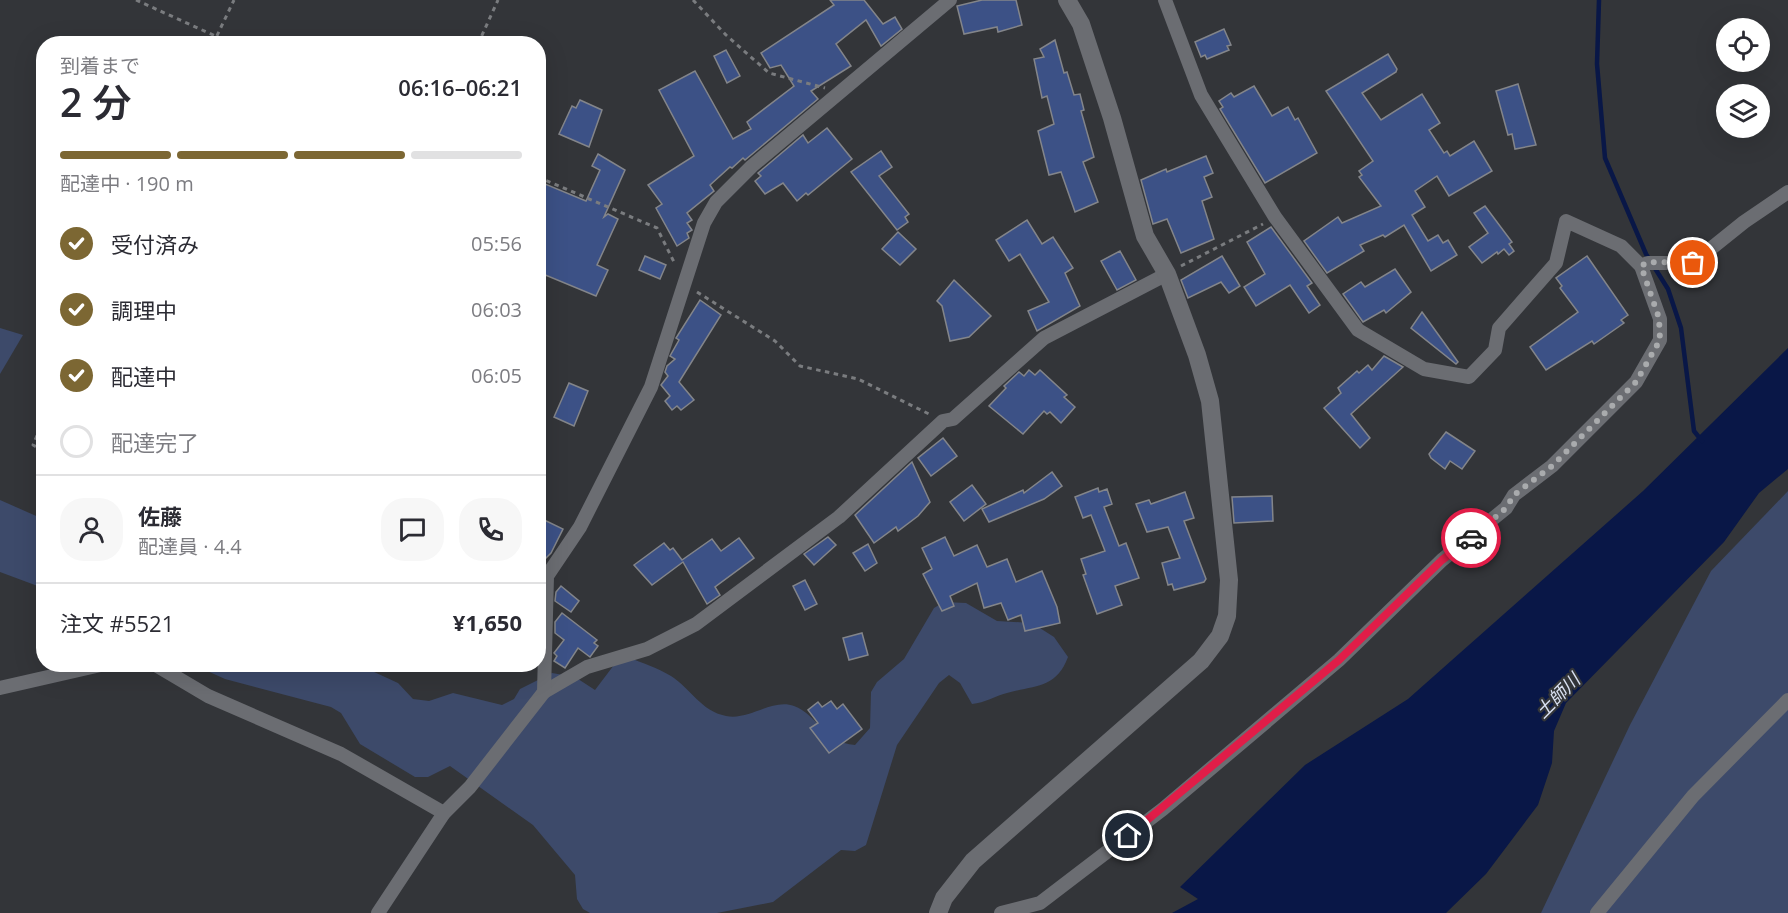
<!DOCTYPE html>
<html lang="ja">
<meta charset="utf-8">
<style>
body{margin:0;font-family:"Open Sans","Noto Sans JP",sans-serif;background:#f7f7f7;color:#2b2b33;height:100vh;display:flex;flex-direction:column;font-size:22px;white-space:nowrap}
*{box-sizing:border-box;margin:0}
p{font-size:20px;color:#7c7c81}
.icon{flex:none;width:33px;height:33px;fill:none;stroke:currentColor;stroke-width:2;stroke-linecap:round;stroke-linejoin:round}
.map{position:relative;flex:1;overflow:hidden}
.panel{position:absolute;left:36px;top:36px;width:510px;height:636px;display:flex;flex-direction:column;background:#fff;border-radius:24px;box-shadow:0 6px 24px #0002}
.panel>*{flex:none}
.fabs{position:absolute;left:1716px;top:18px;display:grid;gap:12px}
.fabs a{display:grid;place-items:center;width:54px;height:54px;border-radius:50%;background:#fff;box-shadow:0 6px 24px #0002;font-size:30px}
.pin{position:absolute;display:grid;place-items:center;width:51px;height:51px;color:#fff;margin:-26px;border:3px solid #fff;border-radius:50%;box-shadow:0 2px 6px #0007}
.courier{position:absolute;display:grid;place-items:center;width:60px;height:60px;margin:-30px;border:4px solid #e11d48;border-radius:50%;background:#fff;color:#222;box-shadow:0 2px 8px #0007}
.overview em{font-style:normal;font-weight:600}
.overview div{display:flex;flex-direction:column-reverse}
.overview{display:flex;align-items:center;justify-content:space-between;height:102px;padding:0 24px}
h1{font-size:39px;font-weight:600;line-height:45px}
.bar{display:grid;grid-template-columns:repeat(4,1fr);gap:9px 6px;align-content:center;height:72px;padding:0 24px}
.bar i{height:8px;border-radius:4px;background:#e1e1e2}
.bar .current{background:#7c6733}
.bar p{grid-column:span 4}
.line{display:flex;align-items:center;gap:15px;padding:0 24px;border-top:2px solid #e1e1e2}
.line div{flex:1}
.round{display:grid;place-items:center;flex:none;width:63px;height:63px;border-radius:24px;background:#f7f7f7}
ol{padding:0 24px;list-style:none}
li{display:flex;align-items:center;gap:18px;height:66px}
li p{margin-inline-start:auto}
li .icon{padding:6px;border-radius:50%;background:#7c6733;color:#fff;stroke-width:4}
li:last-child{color:#7c7c81}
li i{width:33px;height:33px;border:3px solid #e1e1e2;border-radius:50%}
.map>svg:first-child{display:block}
</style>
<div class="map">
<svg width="1788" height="913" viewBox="0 0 1788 913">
<rect width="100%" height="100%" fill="#333539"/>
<g fill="#3d4a6a">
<polygon points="0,328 23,335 0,374"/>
<polygon points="1788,491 1788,913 1541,913 1630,725 1711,571"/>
<polygon points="0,500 43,519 43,588 0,572"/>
<path d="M944,602L966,603L997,621L1032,623L1054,637L1068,657C1056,689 1035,685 1007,693C995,696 985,703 972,704L960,683L949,675L939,683L897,745L866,845L855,851L841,850L773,902L717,913H590L583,909L577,899L575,875L533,825L450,766L428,777H415L360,744L341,713L331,707L225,679L194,665H359L398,683L413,699L429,701L453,693L502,705L514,699L520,689L552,673L575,677L595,690L617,661L628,657C642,663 658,668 671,676C691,689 701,711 726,716C749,721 772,698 794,706C817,714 824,743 855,745L870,728L871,692L877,682L904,659L934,608Z"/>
</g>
<polygon fill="#091747" points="1788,348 1788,469 1759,493 1724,542 1566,703 1554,731 1552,763 1538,805 1486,874 1446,913 1172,913 1198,899 1180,887 1305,765 1408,699 1643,491"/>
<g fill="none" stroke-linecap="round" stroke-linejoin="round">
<polyline stroke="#091747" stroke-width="4.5" points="1599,0 1597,64 1605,158 1646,254 1668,289 1681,328 1694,431 1702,441"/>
</g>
<g fill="#3c5186" stroke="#83858a" stroke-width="1.5">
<polygon points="830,0 864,0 883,24 895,17 902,29 881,46 866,20 836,44 851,66 811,91 818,99 745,160 743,158 732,168 730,167 710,185 714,191 687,213 692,220 687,223 692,230 687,233 689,238 677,246 656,208 662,204 648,185 694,156 659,90 695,71 733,139 751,129 747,122 794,86 781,65 770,68 761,53 834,5"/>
<polygon points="982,0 1016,0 1022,25 998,32 997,27 964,34 957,6"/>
<polygon points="1224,29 1231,45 1227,46 1229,50 1207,59 1205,55 1201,57 1195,42"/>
<polygon points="1055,40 1064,73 1067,72 1074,95 1080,94 1084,110 1081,111 1094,157 1083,162 1098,202 1075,212 1061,172 1049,175 1038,131 1054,124 1047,96 1042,98 1034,59 1044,57 1040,49"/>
<polygon points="726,50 740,76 727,83 714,56"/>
<polygon points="1388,54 1397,69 1396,72 1362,93 1381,120 1422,94 1440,123 1429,130 1444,153 1447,151 1450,156 1474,141 1492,171 1449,196 1437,176 1415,191 1425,207 1412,215 1428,241 1438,235 1443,243 1448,240 1457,255 1431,271 1404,225 1385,237 1383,235 1360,245 1364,251 1327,273 1304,241 1338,217 1342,223 1381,206 1359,177 1362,175 1359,171 1373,161 1326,91"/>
<polygon points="1518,84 1536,145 1515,149 1512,134 1508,135 1496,91"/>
<polygon points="1254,86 1272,116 1288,107 1295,120 1298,118 1317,153 1265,183 1220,109 1223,107 1219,101 1231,93 1234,97"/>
<polygon points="580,100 602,110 589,147 559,134 572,106 576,108"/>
<polygon points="827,128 852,159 808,195 806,193 797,201 783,183 765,194 755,181 761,176 758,173 803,135 808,143"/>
<polygon points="881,151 892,167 879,176 909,214 905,217 908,222 897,230 851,172"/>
<polygon points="598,154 625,170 604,217 608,214 618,219 597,265 608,270 596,296 538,272 538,181 586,201 600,170 592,166"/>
<polygon points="1206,156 1213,173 1204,177 1212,197 1202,201 1214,239 1181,253 1167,219 1153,224 1141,180 1166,169 1167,172"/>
<polygon points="1485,206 1512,242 1509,244 1514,251 1509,255 1504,249 1498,254 1497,252 1482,263 1469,247 1488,233 1474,213"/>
<polygon points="1027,220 1042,244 1053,237 1073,268 1065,273 1080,306 1037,331 1028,311 1049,302 1020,254 1009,261 996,240"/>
<polygon points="1271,227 1312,283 1307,286 1320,305 1309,313 1290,285 1256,306 1244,287 1265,274 1247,242"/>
<polygon points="898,232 916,249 900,265 882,249"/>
<polygon points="1120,251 1136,280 1117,290 1101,261"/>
<polygon points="645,256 666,265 660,279 639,270"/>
<polygon points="1222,256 1240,286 1229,293 1221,282 1188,298 1181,280"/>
<polygon points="1587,256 1628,315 1621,320 1624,323 1594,344 1592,341 1546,370 1530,347 1578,312 1560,288 1562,286 1556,278"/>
<polygon points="1395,269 1411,292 1386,313 1384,310 1363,322 1343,294 1361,282 1365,287"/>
<polygon points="954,280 991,316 969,337 950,341 942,306 937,301"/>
<polygon points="700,300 721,315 679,382 694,400 681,410 677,406 672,410 665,401 670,396 661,385 668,376 665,372 667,366 675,359 670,356 679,340 676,338"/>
<polygon points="1422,312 1458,362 1456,364 1411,328"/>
<polygon points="1384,356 1403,367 1351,414 1370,438 1360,448 1324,408 1341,393 1338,388 1357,371 1359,373 1368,365 1372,370"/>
<polygon points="1029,370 1035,375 1040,370 1067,395 1064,397 1075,407 1061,423 1050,412 1047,414 1044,411 1023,434 989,406 1006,388 1004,386 1019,372 1024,376"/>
<polygon points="569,383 588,391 574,426 554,417"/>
<polygon points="1446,432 1475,451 1462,469 1450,461 1445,469 1431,458 1429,454"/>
<polygon points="943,438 957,456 931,476 918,458"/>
<polygon points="912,462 930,502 918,516 898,531 896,527 874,543 855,515"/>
<polygon points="1052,472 1062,486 1044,499 989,522 982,509 1023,490 1024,493"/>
<polygon points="972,485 986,504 964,521 950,502"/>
<polygon points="1098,488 1099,492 1107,489 1112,504 1104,507 1119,546 1126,543 1139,578 1115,586 1122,605 1097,614 1083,575 1086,574 1081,559 1105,551 1091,515 1083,518 1075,497"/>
<polygon points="1185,492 1194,518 1184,521 1206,579 1204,582 1174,590 1172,584 1168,585 1162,563 1180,558 1168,527 1147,532 1136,504 1149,500 1151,504"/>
<polygon points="1272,496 1273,521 1234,523 1232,497"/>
<polygon points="538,517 563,529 551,553 538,566"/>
<polygon points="828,537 836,545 814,565 804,554"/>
<polygon points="945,537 954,556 977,545 987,567 1007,559 1016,582 1042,571 1057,607 1060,623 1025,631 1021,615 1008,620 1001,603 984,608 977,583 950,596 954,606 942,611 923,574 932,569 922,548"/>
<polygon points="739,538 754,558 715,587 720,595 707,604 683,562 652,585 634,565 664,543 670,550 673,548 682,560 712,539 721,551"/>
<polygon points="868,544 877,563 865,571 853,553"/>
<polygon points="805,580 817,604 805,610 793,586"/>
<polygon points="561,586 579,601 571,612 555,601 556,592"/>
<polygon points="562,613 597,640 594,643 598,646 590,657 578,648 565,668 554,661 557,656 554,653 564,640 555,633 555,622"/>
<polygon points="862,633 868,655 849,660 843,638"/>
<polygon points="831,701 837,709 843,704 862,729 829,753 810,728 818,723 808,710 818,702 822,707"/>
</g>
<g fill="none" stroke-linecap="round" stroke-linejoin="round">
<g stroke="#7a7c7f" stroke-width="3" stroke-dasharray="4.5 4.5" stroke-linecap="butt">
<polyline points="136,0 233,44"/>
<polyline points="693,0 726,35 769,73 825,88"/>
<polyline points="213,44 234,0"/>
<polyline points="478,44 498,0"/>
<polyline points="538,177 657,228 675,264"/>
<polyline points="1181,266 1263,224"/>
<polyline points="697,292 775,341 800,366 858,379 929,414"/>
<polyline points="44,419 33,445 44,451"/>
</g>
<g stroke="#6b6d72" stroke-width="14">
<polyline points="1641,266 1648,263 1693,263 1744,222 1788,192"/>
<polyline points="154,664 208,696 341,754 444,813"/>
<polyline points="0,688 105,664"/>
<polyline points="544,692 587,667 647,649 696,624 839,517 943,421 953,419 1044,338 1167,274"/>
<polyline points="378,913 444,813 470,787 544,692 547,576 580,527 651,387 704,223 716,202 752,166 950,0"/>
<polyline points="1001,913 1040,903 1163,809 1339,660 1442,560 1506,508 1514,495 1552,466 1636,382 1660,340 1660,319 1641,266 1621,246 1566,221 1556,263 1499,328 1495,350 1469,377 1424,369 1358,330 1275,217 1201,95 1165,0"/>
<polyline points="1597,913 1693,796 1788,700"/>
</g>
<polyline stroke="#6b6d72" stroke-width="18" points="938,913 944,898 973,861 1201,661 1220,636 1227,616 1229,580 1210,401 1197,355 1167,274 1145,236 1112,118 1081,24 1067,0"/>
</g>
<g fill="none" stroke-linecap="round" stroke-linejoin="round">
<polyline stroke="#a9abad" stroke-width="6" stroke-dasharray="0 10.8" points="1471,538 1506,508 1514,495 1552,466 1636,382 1660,340 1659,318 1641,266 1648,262 1693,263"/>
<polyline stroke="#e11d48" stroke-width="8" points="1128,836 1339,660 1442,560 1471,538"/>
</g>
<g text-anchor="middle" stroke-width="4.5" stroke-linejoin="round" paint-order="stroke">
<g font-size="18" font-style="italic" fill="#dae1f2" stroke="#333539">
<text transform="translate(1558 696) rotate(-45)" y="6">土師川</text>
</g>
</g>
</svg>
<div class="fabs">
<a><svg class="icon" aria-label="locate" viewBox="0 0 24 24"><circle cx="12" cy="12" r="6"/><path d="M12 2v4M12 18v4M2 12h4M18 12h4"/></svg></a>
<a><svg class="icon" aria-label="layers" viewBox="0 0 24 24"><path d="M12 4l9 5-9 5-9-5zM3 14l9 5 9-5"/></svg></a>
</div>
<div class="pin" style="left:1693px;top:263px;background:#ea580c"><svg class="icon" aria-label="bag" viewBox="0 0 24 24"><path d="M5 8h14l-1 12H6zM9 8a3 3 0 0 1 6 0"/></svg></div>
<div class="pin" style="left:1128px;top:836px;background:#1f2937"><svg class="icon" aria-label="home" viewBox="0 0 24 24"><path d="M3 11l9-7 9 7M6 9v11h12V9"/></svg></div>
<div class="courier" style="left:1471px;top:538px"><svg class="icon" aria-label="car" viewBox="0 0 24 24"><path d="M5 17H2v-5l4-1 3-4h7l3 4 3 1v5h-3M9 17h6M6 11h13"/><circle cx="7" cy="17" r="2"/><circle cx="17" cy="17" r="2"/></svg></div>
<section class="panel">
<div class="overview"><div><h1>2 分</h1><p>到着まで</p></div><em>06:16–06:21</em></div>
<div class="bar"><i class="current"></i><i class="current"></i><i class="current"></i><i></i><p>配達中 · 190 m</p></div>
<ol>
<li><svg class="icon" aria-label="check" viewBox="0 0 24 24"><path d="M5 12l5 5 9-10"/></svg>受付済み<p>05:56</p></li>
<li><svg class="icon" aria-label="check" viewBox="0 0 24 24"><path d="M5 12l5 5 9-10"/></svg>調理中<p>06:03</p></li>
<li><svg class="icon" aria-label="check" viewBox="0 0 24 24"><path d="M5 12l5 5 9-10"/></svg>配達中<p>06:05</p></li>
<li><i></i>配達完了</li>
</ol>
<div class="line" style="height:108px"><a class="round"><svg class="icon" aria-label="person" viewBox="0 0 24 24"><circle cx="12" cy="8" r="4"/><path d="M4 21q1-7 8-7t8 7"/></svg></a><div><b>佐藤</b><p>配達員 · 4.4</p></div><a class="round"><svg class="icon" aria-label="chat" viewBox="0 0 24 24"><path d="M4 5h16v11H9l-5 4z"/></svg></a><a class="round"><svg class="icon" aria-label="phone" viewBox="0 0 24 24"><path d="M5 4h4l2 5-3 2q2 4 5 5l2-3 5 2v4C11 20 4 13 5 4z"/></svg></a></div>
<div class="line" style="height:78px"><div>注文 #5521</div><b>¥1,650</b></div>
</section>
</div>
